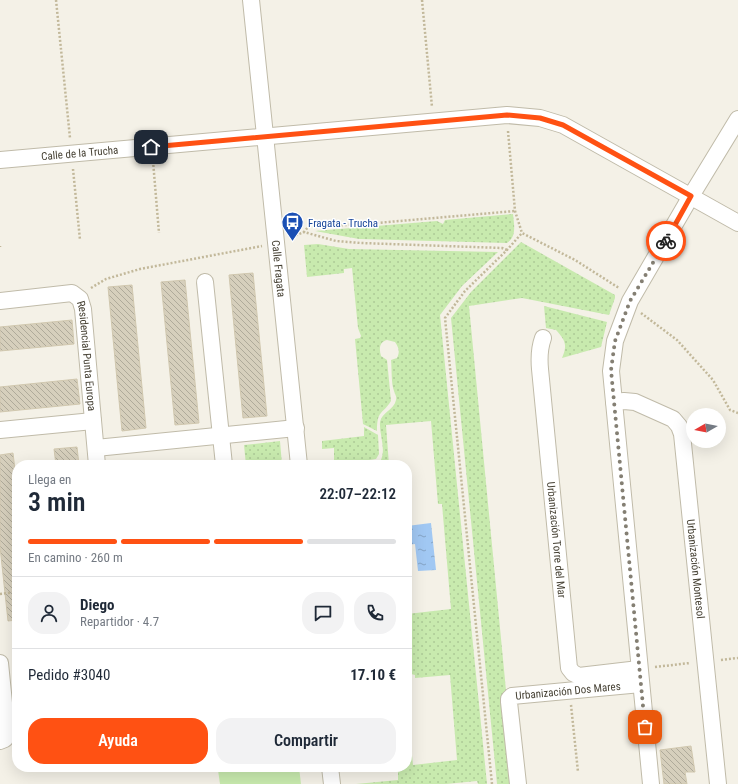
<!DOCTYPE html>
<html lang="es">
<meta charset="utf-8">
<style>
body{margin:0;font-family:"Roboto Condensed",sans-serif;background:#f2f2f3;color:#1f2937;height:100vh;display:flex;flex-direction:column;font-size:15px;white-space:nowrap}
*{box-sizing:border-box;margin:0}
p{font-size:13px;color:#747a83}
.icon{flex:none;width:22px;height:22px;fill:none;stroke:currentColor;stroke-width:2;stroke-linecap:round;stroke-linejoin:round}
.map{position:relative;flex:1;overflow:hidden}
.sheet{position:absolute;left:12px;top:460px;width:400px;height:312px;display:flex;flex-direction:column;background:#fff;border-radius:16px;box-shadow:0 4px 16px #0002}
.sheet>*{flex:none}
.needle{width:26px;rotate:261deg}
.tools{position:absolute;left:686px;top:408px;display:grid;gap:8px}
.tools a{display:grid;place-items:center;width:40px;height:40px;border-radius:50%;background:#fff;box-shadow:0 4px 16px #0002;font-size:20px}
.pin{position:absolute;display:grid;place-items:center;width:34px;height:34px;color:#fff;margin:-17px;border-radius:8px;box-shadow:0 2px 6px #0006}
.courier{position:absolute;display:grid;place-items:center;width:40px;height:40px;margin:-20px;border:3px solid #ff5113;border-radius:50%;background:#fff;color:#222;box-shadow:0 1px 5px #0007}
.summary em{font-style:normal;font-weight:600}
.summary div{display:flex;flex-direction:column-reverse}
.summary{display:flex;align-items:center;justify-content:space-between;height:68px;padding:0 16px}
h1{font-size:26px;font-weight:600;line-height:30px}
.bar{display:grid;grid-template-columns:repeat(4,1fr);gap:6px 4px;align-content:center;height:48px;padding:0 16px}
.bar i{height:5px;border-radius:3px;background:#e0e1e3}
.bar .current{background:#ff5113}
.bar p{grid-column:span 4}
.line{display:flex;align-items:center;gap:10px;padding:0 16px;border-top:1px solid #e0e1e3}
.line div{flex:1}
.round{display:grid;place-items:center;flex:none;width:42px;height:42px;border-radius:16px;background:#f2f2f3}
.cta{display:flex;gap:8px;margin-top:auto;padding:8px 16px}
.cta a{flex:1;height:46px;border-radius:16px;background:#ff5113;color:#fff;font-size:16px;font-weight:600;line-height:46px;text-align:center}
.cta a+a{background:#f2f2f3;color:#1f2937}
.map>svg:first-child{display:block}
</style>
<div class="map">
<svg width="738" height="784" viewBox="0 0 738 784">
<defs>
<pattern id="grass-dots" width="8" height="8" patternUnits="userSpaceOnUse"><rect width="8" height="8" fill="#c8eaae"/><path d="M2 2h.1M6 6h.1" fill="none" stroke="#adca96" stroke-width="1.8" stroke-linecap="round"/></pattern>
<pattern id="water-ripples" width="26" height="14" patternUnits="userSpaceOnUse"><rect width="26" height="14" fill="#a1c8f3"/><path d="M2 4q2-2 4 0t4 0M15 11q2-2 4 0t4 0" fill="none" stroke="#85a4c6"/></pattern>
<pattern id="building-back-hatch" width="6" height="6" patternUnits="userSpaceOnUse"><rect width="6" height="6" fill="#d6cfbc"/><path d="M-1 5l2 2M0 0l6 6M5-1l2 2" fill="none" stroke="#afaa9a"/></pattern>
</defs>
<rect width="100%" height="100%" fill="#f4f1e7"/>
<g fill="url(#grass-dots)">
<path d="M513,214C514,225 517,236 507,243L359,239L315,231L437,221L443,224L445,220Z"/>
<polygon points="521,242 615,295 615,298 609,315 522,298 469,306 515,784 497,784 451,318 471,292"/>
<path d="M318,244L349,249L498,252L462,286L440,315L487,784H478L477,781L446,784H356L398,780V767H407V703L413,765L457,760L450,675L415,678V675L411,674C404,660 407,629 407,614L451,609L442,504H438L431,421L386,425L389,465H383L380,462C387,450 379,435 380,422C382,412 394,410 396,400C397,396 395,395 394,391C391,383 392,369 391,360L397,358C400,352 399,348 395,342L387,340C379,342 379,349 381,356L387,360L391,401C382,415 377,410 377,431L363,424L355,339L360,338L361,336L358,328L352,268L344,269V273L307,277L304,245Z"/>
<path d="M544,306L607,322L601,347L562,358C568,345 565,340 556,330L546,328Z"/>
<polygon points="364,427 378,435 379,454 376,459 338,465 324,465 324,464 334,463 334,448 322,449 322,441 364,436"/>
<polygon points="280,441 282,465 246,465 244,445"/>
</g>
<polygon fill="#c8eaae" points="244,767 299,767 301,784 220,784 218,770"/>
<polygon fill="url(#water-ripples)" points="431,523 436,570 418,571 415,544 407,545 407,526"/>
<g fill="url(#building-back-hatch)" stroke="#d1c8af">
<polygon points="253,273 267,416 243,418 229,275"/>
<polygon points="185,280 199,423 175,425 161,282"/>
<polygon points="132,285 146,428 122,431 108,287"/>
<polygon points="72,320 74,344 0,351 0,327"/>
<polygon points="77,379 80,404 0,412 0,387"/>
<polygon points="77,447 79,465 56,465 54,449"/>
<polygon points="13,453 17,487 17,620 8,621 0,547 0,455"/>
<polygon points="691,746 695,772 685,772 687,784 664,784 660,750"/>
</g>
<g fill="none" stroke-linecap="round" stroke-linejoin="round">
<defs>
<g id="minor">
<path id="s1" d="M251,0L299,465"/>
<path id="s2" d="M0,160L507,115L540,118L563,125L738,223"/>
<polyline points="205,282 224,465"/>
<path id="s3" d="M0,301L72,293L80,299L83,309L97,465"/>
<path id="s4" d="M543,338C539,349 539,358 540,369L569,668L573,673L579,676L639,669"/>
<path id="s5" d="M614,402L624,401L635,402L673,419L679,426L682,434L718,784"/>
<polyline points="0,430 93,421"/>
<polyline points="96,448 296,428"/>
<polyline points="0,663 7,733 5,739 0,741"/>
<polyline points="330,767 332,784"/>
<path id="s6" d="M518,784L509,702V699L512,696L641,684"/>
<polyline points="651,784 614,402 611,371 615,341 630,301 691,196 738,119"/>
</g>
</defs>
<use href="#minor" stroke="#c0bba9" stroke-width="18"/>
<g stroke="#c2b89a" stroke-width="2.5" stroke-dasharray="2 2" stroke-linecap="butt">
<polyline points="56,0 70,138"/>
<polyline points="422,0 432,107"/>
<polyline points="508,131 515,211 522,233"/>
<polyline points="153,161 159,233"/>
<polyline points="73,169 80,240"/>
<polyline points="292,237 304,232"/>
<polyline points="0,246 0,247"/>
<polyline points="507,250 502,248 361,243 336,241 304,232 308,227 365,224 515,211"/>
<polyline points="91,288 106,279 140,269 262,246"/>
<polyline points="641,313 677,340 713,380 730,410 738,413"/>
<polyline points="0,594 17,592"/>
<polyline points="721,660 738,658"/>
<polyline points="655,667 690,663"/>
<polyline points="571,705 578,772"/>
<polyline points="492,784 445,318 465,291 507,250 522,233 575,260 619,288"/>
</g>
<use href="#minor" stroke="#fff" stroke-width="16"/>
</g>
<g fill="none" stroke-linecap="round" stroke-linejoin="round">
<polyline stroke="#847f73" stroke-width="4" stroke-dasharray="0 7.2" points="645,727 611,370 615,341 630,301 666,241"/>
<polyline stroke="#ff5113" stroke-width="5" points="151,147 507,115 540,118 563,125 691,196 666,241"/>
</g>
<defs>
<symbol id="bus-pin" viewBox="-11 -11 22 30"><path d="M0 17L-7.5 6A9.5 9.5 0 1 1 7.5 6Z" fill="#1a4fb4" stroke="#fff"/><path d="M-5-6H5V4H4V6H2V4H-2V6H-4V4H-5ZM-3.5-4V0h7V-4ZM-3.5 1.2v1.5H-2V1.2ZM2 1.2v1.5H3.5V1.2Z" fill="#fff"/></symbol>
</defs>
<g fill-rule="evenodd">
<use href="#bus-pin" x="280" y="210" width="25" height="34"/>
</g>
<g text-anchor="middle" stroke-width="3" stroke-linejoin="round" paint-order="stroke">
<g font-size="11" fill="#474235" stroke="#fff">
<text dy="4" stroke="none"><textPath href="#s2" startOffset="80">Calle de la Trucha</textPath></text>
<text dy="4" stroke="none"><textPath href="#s1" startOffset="270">Calle Fragata</textPath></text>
<text dy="4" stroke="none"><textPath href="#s3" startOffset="140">Residencial Punta Europa</textPath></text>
<text dy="4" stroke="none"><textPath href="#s4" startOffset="203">Urbanización Torre del Mar</textPath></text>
<text dy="4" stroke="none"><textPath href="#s5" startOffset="216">Urbanización Montesol</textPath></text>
<text dy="4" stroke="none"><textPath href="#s6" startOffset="146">Urbanización Dos Mares</textPath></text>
</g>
<g font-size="11" fill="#164399" stroke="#fff" text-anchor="start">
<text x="308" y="227">Fragata - Trucha</text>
</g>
</g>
</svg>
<div class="tools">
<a><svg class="needle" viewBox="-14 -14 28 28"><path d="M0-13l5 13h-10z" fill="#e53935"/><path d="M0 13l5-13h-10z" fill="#747a83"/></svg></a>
</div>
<div class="pin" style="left:645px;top:727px;background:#ea580c"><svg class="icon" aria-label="bag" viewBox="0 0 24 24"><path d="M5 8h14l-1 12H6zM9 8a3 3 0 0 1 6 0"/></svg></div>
<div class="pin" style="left:151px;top:147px;background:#1f2937"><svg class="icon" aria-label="home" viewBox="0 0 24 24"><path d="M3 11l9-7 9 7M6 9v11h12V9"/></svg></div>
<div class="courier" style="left:666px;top:241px"><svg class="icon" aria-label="bike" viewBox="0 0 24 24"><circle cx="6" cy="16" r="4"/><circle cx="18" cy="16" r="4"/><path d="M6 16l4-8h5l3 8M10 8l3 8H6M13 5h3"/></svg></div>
<section class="sheet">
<div class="summary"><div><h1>3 min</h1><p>Llega en</p></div><em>22:07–22:12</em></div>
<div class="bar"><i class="current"></i><i class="current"></i><i class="current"></i><i></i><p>En camino · 260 m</p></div>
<div class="line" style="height:72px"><a class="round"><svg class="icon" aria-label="person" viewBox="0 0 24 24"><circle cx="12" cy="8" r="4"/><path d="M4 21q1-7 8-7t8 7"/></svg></a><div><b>Diego</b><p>Repartidor · 4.7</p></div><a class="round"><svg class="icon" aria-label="chat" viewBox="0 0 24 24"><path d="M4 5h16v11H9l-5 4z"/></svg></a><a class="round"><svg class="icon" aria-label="phone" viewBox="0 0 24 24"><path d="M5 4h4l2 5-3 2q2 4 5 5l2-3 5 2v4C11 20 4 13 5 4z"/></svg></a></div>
<div class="line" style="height:52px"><div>Pedido #3040</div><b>17.10 €</b></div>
<div class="cta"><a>Ayuda</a><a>Compartir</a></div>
</section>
</div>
